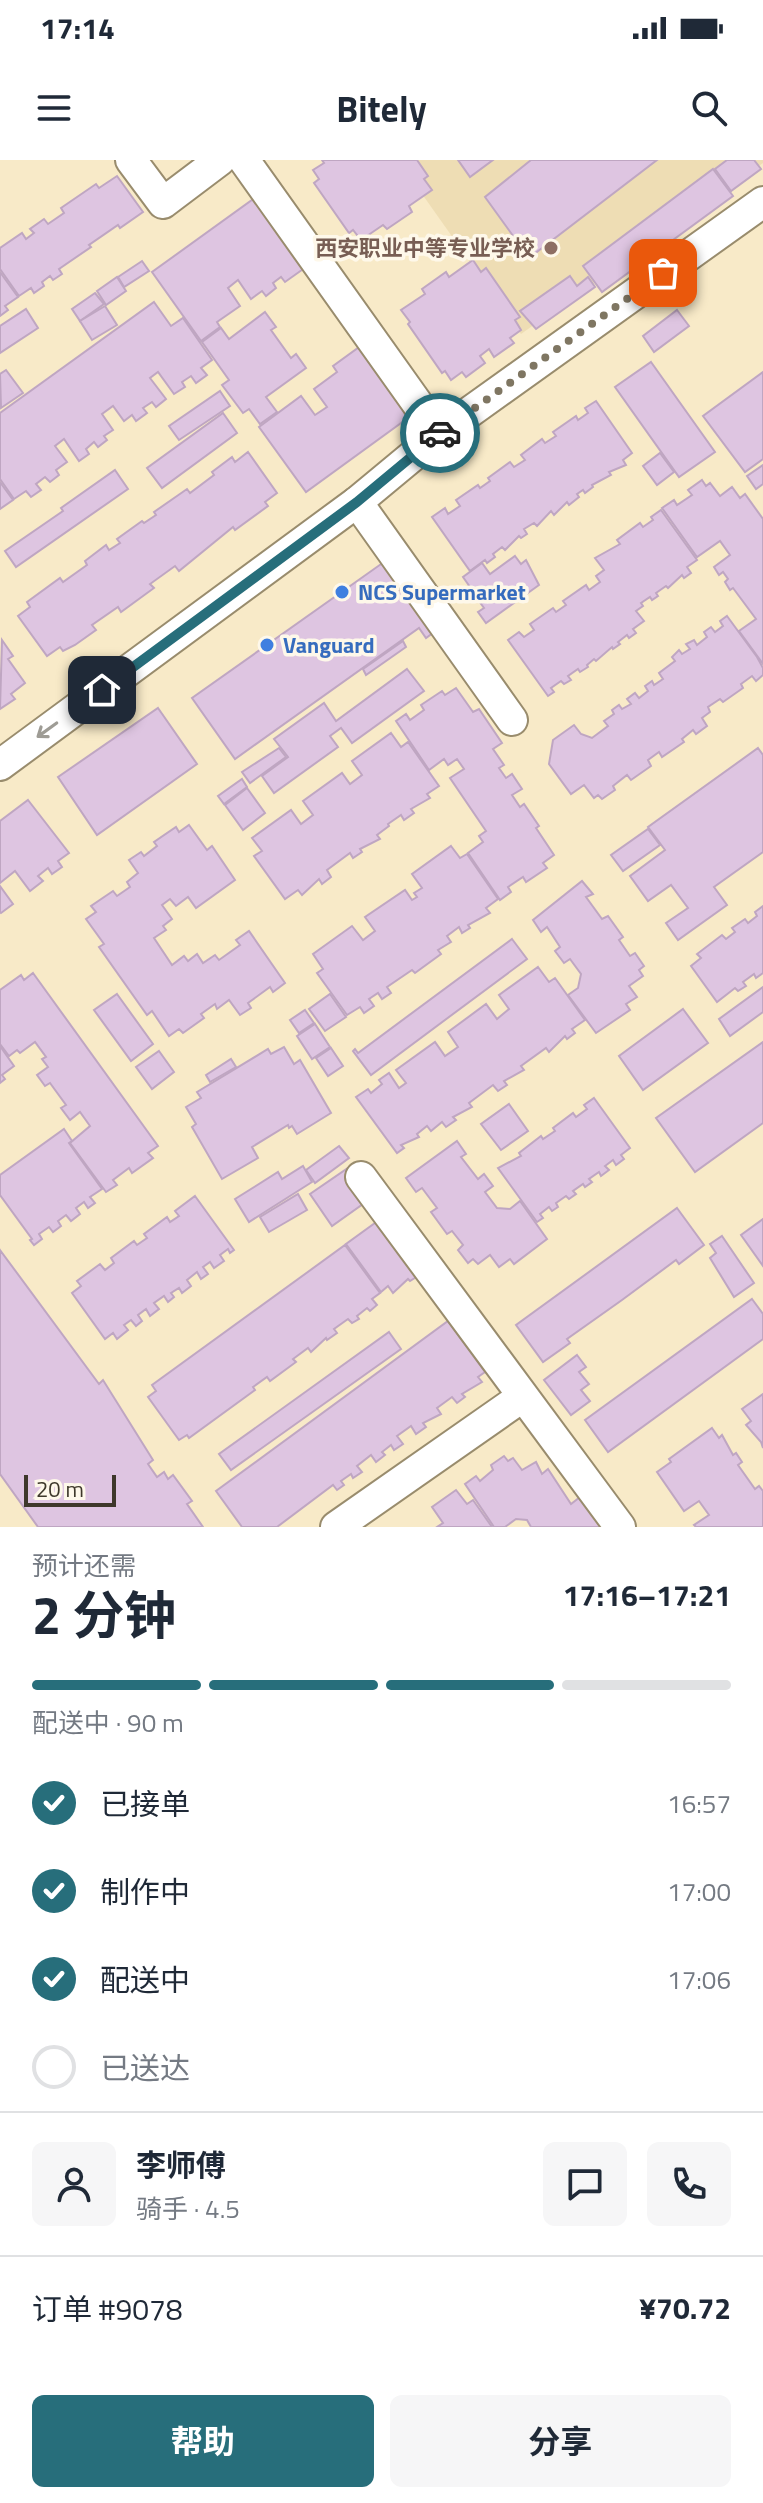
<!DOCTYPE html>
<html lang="zh">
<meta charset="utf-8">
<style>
body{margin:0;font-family:"Titillium Web","Noto Sans SC",sans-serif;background:#f6f6f7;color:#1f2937;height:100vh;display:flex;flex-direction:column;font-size:30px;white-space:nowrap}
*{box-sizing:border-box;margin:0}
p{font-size:26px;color:#747a83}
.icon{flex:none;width:44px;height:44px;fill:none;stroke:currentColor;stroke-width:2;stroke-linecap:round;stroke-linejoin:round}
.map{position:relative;height:1367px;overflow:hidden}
.sheet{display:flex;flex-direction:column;background:#fff;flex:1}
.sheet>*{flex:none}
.scale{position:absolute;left:24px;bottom:20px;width:92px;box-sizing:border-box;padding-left:8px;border:4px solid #3e382b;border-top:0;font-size:22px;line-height:28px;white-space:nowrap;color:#3e382b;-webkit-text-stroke:6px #fef8ea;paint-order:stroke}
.pin{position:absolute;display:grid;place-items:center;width:68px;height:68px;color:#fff;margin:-34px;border-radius:16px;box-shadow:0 4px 12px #0006}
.courier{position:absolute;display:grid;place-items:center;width:80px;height:80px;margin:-40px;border:6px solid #276e7b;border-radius:50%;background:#fff;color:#222;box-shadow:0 2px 10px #0007}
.head em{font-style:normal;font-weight:700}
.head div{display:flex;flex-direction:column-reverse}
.head{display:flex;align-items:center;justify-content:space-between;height:136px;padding:0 32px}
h1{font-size:52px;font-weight:700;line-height:60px}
.bar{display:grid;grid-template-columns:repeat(4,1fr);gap:12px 8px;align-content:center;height:96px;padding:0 32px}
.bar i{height:10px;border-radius:6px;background:#e0e1e3}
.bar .active{background:#276e7b}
.bar p{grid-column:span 4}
.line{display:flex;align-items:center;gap:20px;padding:0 32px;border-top:2px solid #e0e1e3}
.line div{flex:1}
.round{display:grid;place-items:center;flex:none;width:84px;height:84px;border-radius:12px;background:#f6f6f7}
ol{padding:0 32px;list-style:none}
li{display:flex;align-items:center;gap:24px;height:88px}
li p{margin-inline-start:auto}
li .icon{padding:8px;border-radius:50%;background:#276e7b;color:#fff;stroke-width:4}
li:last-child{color:#747a83}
li i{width:44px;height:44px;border:4px solid #e0e1e3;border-radius:50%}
.button{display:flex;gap:16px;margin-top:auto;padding:16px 32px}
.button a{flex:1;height:92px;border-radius:12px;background:#276e7b;color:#fff;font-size:32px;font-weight:700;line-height:92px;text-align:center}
.button a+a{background:#f6f6f7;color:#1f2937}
.status{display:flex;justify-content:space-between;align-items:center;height:56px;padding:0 40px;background:#fff;direction:ltr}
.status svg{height:22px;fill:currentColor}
header{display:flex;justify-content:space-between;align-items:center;height:104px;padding:0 32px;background:#fff;font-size:36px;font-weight:700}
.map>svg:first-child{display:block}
</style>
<div class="status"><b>17:14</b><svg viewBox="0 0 49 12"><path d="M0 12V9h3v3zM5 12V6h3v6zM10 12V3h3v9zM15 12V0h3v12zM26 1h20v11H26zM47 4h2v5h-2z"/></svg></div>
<header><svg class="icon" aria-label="menu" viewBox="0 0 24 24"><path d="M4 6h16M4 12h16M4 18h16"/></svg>Bitely<svg class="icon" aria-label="search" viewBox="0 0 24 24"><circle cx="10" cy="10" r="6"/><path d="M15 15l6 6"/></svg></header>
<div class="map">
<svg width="763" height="1367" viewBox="0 0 763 1367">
<rect width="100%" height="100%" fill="#f8eac8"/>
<polygon fill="#eeddb4" points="398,0 763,0 763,3 521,174"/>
<g fill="#dec5e1" stroke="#bfa6c2" stroke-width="2">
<polygon points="322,0 417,0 428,16 424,19 432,30 409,46 412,52 387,69 383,65 361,80 353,70 349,73 314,23 319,19 313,10 324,3"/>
<polygon points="458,0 493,0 470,17"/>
<polygon points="531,0 657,0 529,98 485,37"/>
<polygon points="727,0 754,0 761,9 731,31 715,9"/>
<polygon points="713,9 733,36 602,132 583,106"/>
<polygon points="117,16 143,52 120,68 118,65 89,85 91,87 59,109 62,114 53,120 50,116 42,122 44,126 34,133 31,128 19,136 0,109 0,88 22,73 26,79 34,73 30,69 44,59 48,64 64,53 61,48 96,24 99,28"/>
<polygon points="263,32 313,102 285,122 281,117 273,123 276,128 266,136 262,131 251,139 238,120 228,128 240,146 217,162 220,167 201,181 152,112"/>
<polygon points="473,100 481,112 486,108 520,157 515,160 521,170 510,178 514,183 494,197 489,189 480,196 485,203 466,217 462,212 451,220 445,211 442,213 408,164 410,162 401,150 425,134 422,129 446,112 449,117"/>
<polygon points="142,101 149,111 124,127 118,117"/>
<polygon points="0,112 18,137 5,146 8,150 0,156"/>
<polygon points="570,116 577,126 588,117 595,127 536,169 520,151"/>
<polygon points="117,117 126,131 106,145 97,131"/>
<polygon points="95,133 104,144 80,161 72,149"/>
<polygon points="154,142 171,166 183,158 212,200 201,208 207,215 196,223 191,216 182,222 185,227 174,234 158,212 150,218 166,239 156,247 152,242 143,248 147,253 136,261 132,255 124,261 113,246 102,254 113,270 104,276 107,280 98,287 94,282 86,289 89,294 79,301 64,279 55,286 67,302 56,310 59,315 50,322 45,317 36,324 41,330 31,337 26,331 14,339 0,319 0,253"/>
<polygon points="105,146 117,165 92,180 80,161"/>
<polygon points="26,149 38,168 0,193 0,166"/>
<polygon points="677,150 689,166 654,192 643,176"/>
<polygon points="265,152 276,167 271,170 291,198 296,194 306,208 266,237 277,252 260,264 249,249 243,253 222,225 229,220 202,182 221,168 229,179"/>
<polygon points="362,185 412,255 306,332 259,267 301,236 315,255 327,247 314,229 337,212 333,206"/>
<polygon points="651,202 715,292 679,317 615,227"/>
<polygon points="6,210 23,233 1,248 0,214"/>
<polygon points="763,212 763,299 745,312 703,256"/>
<polygon points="220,231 230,246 179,280 169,266"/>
<polygon points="596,241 632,293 623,300 626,305 609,312 611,315 592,325 593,327 585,333 583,330 577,334 579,337 569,345 567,342 554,355 551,351 537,366 534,363 524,369 527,374 521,378 519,376 505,390 502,387 493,394 495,397 487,403 485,400 470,411 432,357 445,348 448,354 460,346 456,340 478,325 480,328 490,321 488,318 510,302 514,307 525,300 521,295 542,279 545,283 556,276 553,272 576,256 578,260 588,253 585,248"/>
<polygon points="223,253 237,273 162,328 147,308"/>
<polygon points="248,292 277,333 265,342 268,346 235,370 233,367 179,411 175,406 150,424 154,428 121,452 118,447 92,465 96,470 75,485 63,491 60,487 47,496 18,456 30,447 27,442 60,418 63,422 87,405 85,401 106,385 109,390 120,383 117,379 142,361 144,363 156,355 154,352 187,329 190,333 214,315 212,312 232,297 235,302"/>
<polygon points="660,293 674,312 657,325 643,306"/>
<polygon points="763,305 763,324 756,329 747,316"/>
<polygon points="115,310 128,329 16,407 5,391 63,351 61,348"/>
<polygon points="702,320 706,326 710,323 720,336 732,327 740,338 745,334 763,359 763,504 739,471 756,459 733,428 730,430 725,422 728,419 723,412 719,415 714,407 730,395 720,381 697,397 662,348 674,340 677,345 692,335 688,330"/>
<polygon points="0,322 13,340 0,349"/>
<polygon points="661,350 697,400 687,407 691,413 684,418 682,415 668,428 666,426 656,433 658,436 652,440 650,437 641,443 643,446 636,451 644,461 633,469 636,473 629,478 627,475 618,482 620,484 613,489 612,487 596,501 594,499 587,505 588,507 580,512 578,509 568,516 571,520 564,524 561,521 551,528 554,532 548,536 508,480 519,472 524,477 534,470 530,464 553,448 556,452 566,445 563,441 586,425 589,430 600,422 596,416 604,410 595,398 620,384 617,380 640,363 643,367 653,360 651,357"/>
<polygon points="515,396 521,404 526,400 539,425 486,463 478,452 484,448 476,437 471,440 464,431 470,427 463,417 482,403 490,414"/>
<polygon points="391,397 445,464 426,478 419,468 235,599 192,538"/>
<polygon points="727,456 757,497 763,508 763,515 756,521 752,516 741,524 743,528 723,542 720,539 708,547 710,552 702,558 707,566 696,574 693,570 682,579 684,582 662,597 659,592 648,600 651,606 631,620 627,615 613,626 615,630 602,639 598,635 594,638 584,625 571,634 549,604 553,580 574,565 581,574 592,578 608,566 604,561 614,554 612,550 619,545 622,549 631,544 627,539 635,533 639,538 648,531 645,526 652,521 654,525 663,519 659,513 675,501 672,497 679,490 682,494 690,489 686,484 694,480 697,485 707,477 704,472 711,467 715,472 723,466 720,461"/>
<polygon points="2,480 13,496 8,499 25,523 11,534 15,539 0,549"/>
<polygon points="403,481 406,487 366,515 363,509"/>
<polygon points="407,509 424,531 352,583 341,568 330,576 338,587 274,633 262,616 288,597 274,579 324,543 336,561"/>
<polygon points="456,528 473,552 479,549 502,583 493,589 504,605 499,608 506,618 512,614 522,629 512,635 520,647 524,644 539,666 536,668 554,695 543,703 547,708 526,722 523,717 508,727 511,732 500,740 468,693 483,682 479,676 486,671 450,618 464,609 457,599 448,605 444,599 429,610 396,561 406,554 410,560 424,550 421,545 442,531 445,535"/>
<polygon points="158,548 197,604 97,675 58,617"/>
<polygon points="391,573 401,587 408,582 439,626 427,634 430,638 411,649 414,653 404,660 401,655 388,664 389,666 377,675 380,679 360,689 362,692 353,698 350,693 327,710 331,717 322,724 319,719 302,735 298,730 285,739 254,696 262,691 252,678 291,650 301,664 313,655 303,641 342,613 350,624 362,615 352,601"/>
<polygon points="279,588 286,597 250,623 242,612"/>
<polygon points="758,588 763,595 763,692 714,727 727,745 678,780 666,763 688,748 671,725 648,741 630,716 665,690 648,667"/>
<polygon points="242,619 247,627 224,644 218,636"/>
<polygon points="247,628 265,653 243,670 225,645"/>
<polygon points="28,640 69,693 58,701 62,707 52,714 48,708 38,716 43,721 30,731 15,711 0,723 0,661"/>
<polygon points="189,665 207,690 212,686 235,720 196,748 188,737 176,746 170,739 162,745 172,759 163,766 166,770 154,778 172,805 184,796 188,801 197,794 203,803 215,795 219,800 240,785 236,780 249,771 285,823 273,832 270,827 248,843 251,848 240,855 229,840 217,849 215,844 201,854 204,858 183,873 179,869 169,876 152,851 147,855 99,787 104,784 86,759 96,752 91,746 113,731 117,736 130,727 127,722 138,713 129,700 141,692 144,696 157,686 154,682 176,667 179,672"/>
<polygon points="648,669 660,685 623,711 611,695"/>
<polygon points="451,686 460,698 467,694 498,739 486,748 490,753 468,765 470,768 462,773 459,767 447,776 451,782 438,790 441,794 415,813 412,810 387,827 391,833 382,839 378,833 369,839 374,846 364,853 360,847 347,855 317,813 323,809 313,794 352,766 363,780 375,771 365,757 405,730 412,740 417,737 414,733 422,728 412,714"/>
<polygon points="582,721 593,734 586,737 602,759 608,756 623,777 619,780 630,796 635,793 644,806 639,810 643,816 629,826 637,837 626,844 630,850 596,873 568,835 578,828 581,814 570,799 564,803 555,791 560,787 547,767 541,772 533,760"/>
<polygon points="0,726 13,744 1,753 0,752"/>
<polygon points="763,746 763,813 756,818 754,814 743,822 746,826 738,831 735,828 717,842 691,806 701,798 697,794 722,775 726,779 735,772 732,768 745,759 748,763 757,756 755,752"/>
<polygon points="512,779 527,799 371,915 353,891 355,889 358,893"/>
<polygon points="538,807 549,822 555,818 585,860 572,869 575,873 567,879 565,876 549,892 546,888 521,906 524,910 504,921 507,925 498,931 493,925 469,943 472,947 453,957 456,960 446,967 442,962 431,971 427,966 417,974 419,977 401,985 404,988 397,993 356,937 368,929 371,933 382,924 379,920 389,913 399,928 406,923 396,910 435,882 445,896 458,887 448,872 486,844 497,859 509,849 499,835"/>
<polygon points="33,813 158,986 148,993 153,998 132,1013 129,1008 113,1020 117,1025 106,1032 70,983 90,966 80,952 70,960 61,948 66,945 50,923 45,926 37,915 48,907 42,899 46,897 35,882 20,893 17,890 9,896 0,884 0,830 21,815 24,820"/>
<polygon points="763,827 763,852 730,876 719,859"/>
<polygon points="117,834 153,884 131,901 94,850"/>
<polygon points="330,834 346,857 325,871 309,849"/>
<polygon points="683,849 708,883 643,930 619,896"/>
<polygon points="305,850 314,863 299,873 290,860"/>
<polygon points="315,864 330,887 312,899 297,876"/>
<polygon points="763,882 763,963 695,1012 656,958"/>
<polygon points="0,886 14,906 2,915 5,919 0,923"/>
<polygon points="284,887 294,904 300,900 331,953 297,974 292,966 289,968 288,965 252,987 258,998 222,1019 192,967 196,964 186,947 201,938 197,932 268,889 271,894"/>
<polygon points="331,888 343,906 328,916 316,898"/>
<polygon points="159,891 174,912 152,929 136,907"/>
<polygon points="231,899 236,907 210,922 206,915"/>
<polygon points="594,938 630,988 621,995 624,999 616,1005 613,1000 605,1006 609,1010 601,1016 599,1012 589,1019 592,1022 585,1027 583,1024 573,1031 576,1034 569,1039 566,1036 556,1043 558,1047 552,1051 549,1047 540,1054 543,1058 537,1062 498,1008 521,996 519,993 541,976 543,979 555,971 553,968 573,953 576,957 587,949 584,945"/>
<polygon points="509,944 528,971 501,990 481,964"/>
<polygon points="64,969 72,981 69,983 102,1029 90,1037 95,1043 88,1048 84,1042 76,1048 80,1054 71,1061 66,1055 58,1061 61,1066 53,1072 49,1067 39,1074 42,1079 34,1085 30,1080 32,1079 0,1035 0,1015"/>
<polygon points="457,981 466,994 461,997 478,1019 484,1014 493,1026 485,1032 497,1048 510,1049 520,1041 547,1079 514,1104 510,1099 499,1107 490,1095 478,1104 473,1099 468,1103 458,1090 463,1085 452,1071 447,1074 431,1052 437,1048 422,1028 416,1032 406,1018"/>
<polygon points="339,986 349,998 315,1023 306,1010"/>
<polygon points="303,1006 312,1022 249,1062 235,1039 278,1012 282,1019"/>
<polygon points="348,1008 370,1039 332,1066 310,1034"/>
<polygon points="298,1034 307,1050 269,1072 260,1057"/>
<polygon points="195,1036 234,1090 230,1093 228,1089 220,1095 224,1101 214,1108 210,1102 203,1107 208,1114 201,1119 197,1112 187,1120 191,1126 182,1133 179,1128 171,1133 174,1137 168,1142 164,1136 154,1143 159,1149 150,1156 146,1149 138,1155 142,1161 136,1166 131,1160 124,1165 128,1170 117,1179 113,1173 105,1179 72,1133 81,1126 77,1121 100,1104 105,1110 114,1103 111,1098 134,1081 137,1085 147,1078 144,1074 167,1057 170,1062 179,1056 175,1051"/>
<polygon points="677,1048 704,1085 679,1104 676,1100 622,1140 567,1179 570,1183 543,1202 516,1165"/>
<polygon points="386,1055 418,1116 410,1121 408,1119 393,1133 388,1126 381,1132 346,1084"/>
<polygon points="763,1059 763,1106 741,1075"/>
<polygon points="722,1076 754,1123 734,1137 710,1098 716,1093 710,1084"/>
<polygon points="345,1085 380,1133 372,1139 377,1145 370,1151 367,1148 357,1156 359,1159 352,1163 348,1159 334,1169 337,1173 327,1180 326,1178 311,1192 308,1188 293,1199 296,1202 270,1221 267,1217 253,1227 255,1230 189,1278 187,1275 179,1280 148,1237 156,1231 152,1225"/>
<polygon points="0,1090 99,1224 103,1220 153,1300 148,1304 157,1317 164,1312 168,1319 173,1315 192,1341 187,1344 203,1367 38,1367 0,1314"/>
<polygon points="752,1139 763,1154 763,1179 608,1292 585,1260"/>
<polygon points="448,1161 485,1212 478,1217 482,1222 462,1234 465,1237 457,1243 452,1237 437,1248 441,1254 423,1263 426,1267 416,1274 411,1266 397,1276 403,1284 394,1290 391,1285 382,1292 385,1295 376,1302 371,1295 357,1306 362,1312 353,1318 351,1314 341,1321 344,1325 337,1330 333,1325 277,1367 242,1367 216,1331"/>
<polygon points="389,1172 401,1189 231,1310 219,1294"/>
<polygon points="577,1195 586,1207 579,1212 589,1224 581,1230 590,1241 571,1255 544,1220"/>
<polygon points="763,1234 763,1288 761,1282 746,1265 751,1261 742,1249"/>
<polygon points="712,1268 719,1278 722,1275 733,1295 736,1293 742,1302 738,1305 755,1329 759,1326 763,1331 763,1367 696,1367 694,1365 709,1355 699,1341 684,1351 657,1312 671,1302 669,1299"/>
<polygon points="504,1296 508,1301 513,1298 522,1310 536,1302 542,1314 548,1309 571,1344 580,1337 611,1367 531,1367 527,1360 516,1359 505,1367 494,1367 465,1324 476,1316 480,1321 493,1310 491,1305"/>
<polygon points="456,1330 467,1344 473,1340 492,1367 437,1367 443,1363 432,1347"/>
</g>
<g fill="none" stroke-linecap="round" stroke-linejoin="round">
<defs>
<g id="minor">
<polyline points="131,0 163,43 220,0"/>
<polyline points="244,0 439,274"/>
<polyline points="357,342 512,560"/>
<polyline points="0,605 357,342 439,274 763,42"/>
<polyline points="361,1017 620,1367"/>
<polyline points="336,1367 522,1237"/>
</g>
</defs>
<use href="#minor" stroke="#998c6d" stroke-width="34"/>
<use href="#minor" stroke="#fff" stroke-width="30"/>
</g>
<defs><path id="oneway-shaft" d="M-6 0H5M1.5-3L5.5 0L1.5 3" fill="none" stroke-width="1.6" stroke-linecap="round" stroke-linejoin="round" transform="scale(2)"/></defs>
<use stroke="#9e9c95" href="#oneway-shaft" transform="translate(47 570) rotate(144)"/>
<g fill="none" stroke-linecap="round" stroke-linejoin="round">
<polyline stroke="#7f7662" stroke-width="8" stroke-dasharray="0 14.4" points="440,273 663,113"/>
<polyline stroke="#276e7b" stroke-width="10" points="102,530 357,342 440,273"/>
</g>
<circle fill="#8d6e63" stroke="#fef8ea" stroke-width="3" cx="551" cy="88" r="8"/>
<g fill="#3f7fe0" stroke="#fef8ea" stroke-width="3">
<circle cx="342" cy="432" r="8"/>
<circle cx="267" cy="485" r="8"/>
</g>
<g text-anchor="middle" stroke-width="7" stroke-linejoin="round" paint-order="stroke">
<g font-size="22" font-weight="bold" fill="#785e54" stroke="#fef8ea" text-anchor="end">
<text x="535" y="96">西安职业中等专业学校</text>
</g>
<g font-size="22" font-weight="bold" fill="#366cbe" stroke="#fef8ea" text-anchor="start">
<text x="358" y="440">NCS Supermarket</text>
<text x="283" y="493">Vanguard</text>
</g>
</g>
</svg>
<div class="scale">20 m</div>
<div class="pin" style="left:663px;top:113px;background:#ea580c"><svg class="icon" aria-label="bag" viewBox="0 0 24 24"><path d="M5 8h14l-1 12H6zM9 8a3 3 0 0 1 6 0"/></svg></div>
<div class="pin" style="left:102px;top:530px;background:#1f2937"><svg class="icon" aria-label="home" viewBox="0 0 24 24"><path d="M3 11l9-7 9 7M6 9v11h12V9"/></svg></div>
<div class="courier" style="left:440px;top:273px"><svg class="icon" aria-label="car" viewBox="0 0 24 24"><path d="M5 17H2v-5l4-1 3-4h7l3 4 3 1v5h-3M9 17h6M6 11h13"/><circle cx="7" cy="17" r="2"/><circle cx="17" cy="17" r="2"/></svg></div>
</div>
<section class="sheet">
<div class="head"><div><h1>2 分钟</h1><p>预计还需</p></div><em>17:16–17:21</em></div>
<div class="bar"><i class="active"></i><i class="active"></i><i class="active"></i><i></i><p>配送中 · 90 m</p></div>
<ol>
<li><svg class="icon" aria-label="check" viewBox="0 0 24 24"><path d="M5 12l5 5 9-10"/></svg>已接单<p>16:57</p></li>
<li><svg class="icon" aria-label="check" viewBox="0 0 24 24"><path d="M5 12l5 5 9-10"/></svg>制作中<p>17:00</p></li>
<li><svg class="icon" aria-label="check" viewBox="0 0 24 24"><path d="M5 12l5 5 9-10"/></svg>配送中<p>17:06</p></li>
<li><i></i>已送达</li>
</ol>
<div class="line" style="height:144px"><a class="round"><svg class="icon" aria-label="person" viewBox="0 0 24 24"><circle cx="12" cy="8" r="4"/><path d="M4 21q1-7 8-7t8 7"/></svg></a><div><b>李师傅</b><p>骑手 · 4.5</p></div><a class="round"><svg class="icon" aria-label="chat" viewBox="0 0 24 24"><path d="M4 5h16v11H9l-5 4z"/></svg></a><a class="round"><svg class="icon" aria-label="phone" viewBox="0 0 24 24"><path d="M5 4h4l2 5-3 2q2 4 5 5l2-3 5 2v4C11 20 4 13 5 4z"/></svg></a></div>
<div class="line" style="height:104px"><div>订单 #9078</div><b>¥70.72</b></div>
<div class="button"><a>帮助</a><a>分享</a></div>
</section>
